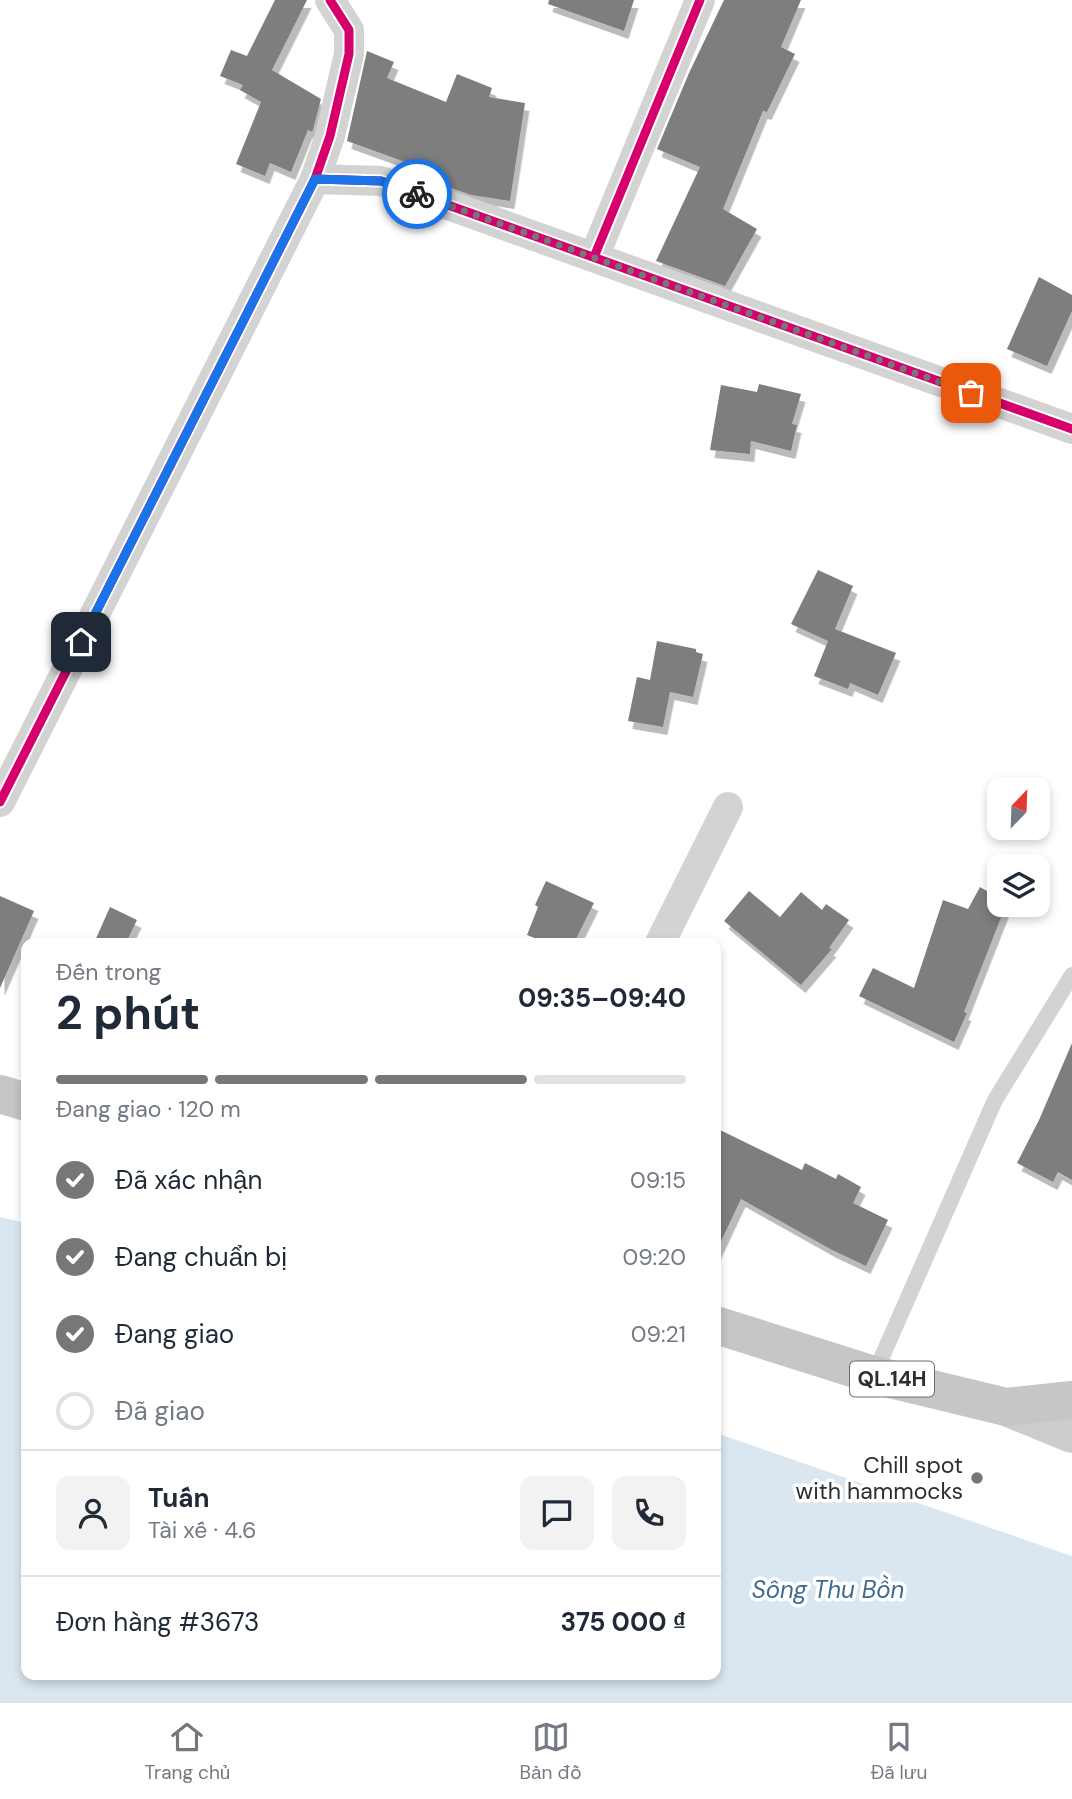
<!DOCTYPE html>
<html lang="vi">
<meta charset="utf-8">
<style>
body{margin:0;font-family:"DM Sans",sans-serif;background:#f2f2f3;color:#1f2937;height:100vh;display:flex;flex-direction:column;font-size:26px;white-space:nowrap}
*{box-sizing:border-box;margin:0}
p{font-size:23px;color:#747a83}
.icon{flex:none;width:38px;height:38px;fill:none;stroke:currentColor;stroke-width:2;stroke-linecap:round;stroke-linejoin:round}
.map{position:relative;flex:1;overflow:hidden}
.panel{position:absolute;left:21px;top:938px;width:700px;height:742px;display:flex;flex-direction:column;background:#fff;border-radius:14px;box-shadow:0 4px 10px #0003}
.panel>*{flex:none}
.needle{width:46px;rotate:23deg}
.controls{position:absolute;left:987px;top:777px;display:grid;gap:14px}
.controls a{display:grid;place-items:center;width:63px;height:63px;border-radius:14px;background:#fff;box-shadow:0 4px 10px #0003;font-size:35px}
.pin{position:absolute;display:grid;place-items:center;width:60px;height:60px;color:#fff;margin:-30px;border-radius:14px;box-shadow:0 4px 10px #0006}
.courier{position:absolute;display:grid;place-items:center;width:70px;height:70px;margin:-35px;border:5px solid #1a73e8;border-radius:50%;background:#fff;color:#222;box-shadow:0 2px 9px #0007}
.headline em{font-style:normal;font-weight:700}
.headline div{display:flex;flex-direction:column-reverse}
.headline{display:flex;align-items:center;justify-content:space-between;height:119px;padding:0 35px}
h1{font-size:46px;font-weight:700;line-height:52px}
.bar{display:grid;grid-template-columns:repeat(4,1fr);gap:10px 7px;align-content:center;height:84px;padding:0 35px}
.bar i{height:9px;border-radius:5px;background:#e0e1e3}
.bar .on{background:#777}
.bar p{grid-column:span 4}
.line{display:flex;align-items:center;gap:18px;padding:0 35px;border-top:2px solid #e0e1e3}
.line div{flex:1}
.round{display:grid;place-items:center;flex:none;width:74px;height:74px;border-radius:14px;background:#f2f2f3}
ol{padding:0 35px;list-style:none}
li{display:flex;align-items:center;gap:21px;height:77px}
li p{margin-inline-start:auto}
li .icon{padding:7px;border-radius:50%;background:#777;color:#fff;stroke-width:4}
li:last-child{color:#747a83}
li i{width:38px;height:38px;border:4px solid #e0e1e3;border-radius:50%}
.dock{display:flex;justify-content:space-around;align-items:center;height:98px;border-top:2px solid #e0e1e3;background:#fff;font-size:19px;color:#747a83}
.dock a{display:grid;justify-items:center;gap:4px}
.dock .on{color:#777}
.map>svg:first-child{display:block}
</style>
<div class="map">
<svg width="1072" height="1701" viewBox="0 0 1072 1701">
<defs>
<filter id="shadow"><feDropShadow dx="4.5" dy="8" stdDeviation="0" flood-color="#0004"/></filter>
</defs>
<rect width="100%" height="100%" fill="#fff"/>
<polygon fill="#dae6f0" points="0,1217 26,1223 26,1675 716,1675 716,1433 1072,1556 1072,1701 0,1701"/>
<g fill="#7e7e7e" filter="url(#shadow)">
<polygon points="275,0 307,0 272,70 321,99 313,130 312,132 308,130 291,172 270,163 265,176 236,164 261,102 240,90 243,85 220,76 231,50 247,56"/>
<polygon points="549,0 634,0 624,31 548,4"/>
<polygon points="724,0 801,0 781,47 795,54 767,112 763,111 723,209 757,229 725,286 656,261 700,167 657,149 689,73"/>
<polygon points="367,51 394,62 387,78 446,102 457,74 492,88 489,97 525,103 510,201 471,195 454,189 417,172 419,167 347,141"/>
<polygon points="1039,277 1072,295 1072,311 1047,366 1007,349"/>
<polygon points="759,384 801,394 792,424 797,425 791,451 751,441 750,454 710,450 721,385 757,392"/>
<polygon points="818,570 853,586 835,629 896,653 878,695 850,683 848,689 814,676 828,641 791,624"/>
<polygon points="657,641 696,649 696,652 703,654 693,697 670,692 663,727 628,721 637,677 650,680"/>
<polygon points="546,881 594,903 574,943 547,943 527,935 538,907 535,905"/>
<polygon points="980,887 999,898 999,905 1006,905 964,1012 967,1013 954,1042 859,996 873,968 914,988 943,900 968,909"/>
<polygon points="749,891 780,917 801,892 822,910 826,904 849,920 829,948 832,949 801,985 724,921"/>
<polygon points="0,896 34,911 0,988"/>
<polygon points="110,907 137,920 126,943 94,943"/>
<polygon points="1072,1043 1072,1180 1058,1172 1053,1182 1017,1163 1039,1120"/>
<polygon points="716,1128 802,1170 805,1163 836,1179 838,1174 861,1187 853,1203 888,1220 866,1266 832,1250 741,1199 716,1252"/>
</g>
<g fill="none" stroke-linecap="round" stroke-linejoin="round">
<polyline stroke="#d3d3d3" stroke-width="16" points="874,1375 995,1100 1072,975"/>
<g stroke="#d3d3d3" stroke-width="30">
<polyline points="315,179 381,181 1072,429"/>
<polyline points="594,257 700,0"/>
<polyline points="0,802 315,179 330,136 349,54 349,30 330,0"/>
<polyline points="660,943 728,807"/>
</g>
<polyline stroke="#ccc" stroke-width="38" points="1006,1407 1072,1434"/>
<g stroke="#c6c6c6" stroke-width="38">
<polyline points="0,1094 26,1102"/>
<polyline points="716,1325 874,1375 1006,1407 1072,1400"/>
</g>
<defs>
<g id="cycleway">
<polyline points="315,179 381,181 1072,429"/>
<polyline points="594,257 700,0"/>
<polyline points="0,802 315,179 330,136 349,54 349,30 330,0"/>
</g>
</defs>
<use href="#cycleway" stroke="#fff" stroke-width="13"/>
<use href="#cycleway" stroke="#d6006c" stroke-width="9"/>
</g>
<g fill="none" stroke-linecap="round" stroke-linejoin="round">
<polyline stroke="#777" stroke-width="7" stroke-dasharray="0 12.6" points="417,194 971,393"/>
<polyline stroke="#1a73e8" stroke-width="9" points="81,642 315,179 381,181 417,194"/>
</g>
<circle fill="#777" stroke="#fff" stroke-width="2.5" cx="977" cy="1478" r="7"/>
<g text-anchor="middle" stroke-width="7" stroke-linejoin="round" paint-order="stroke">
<rect fill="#fff" stroke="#6d6d6d" stroke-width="2" x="850" y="1361.5" width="84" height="35" rx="5"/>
<g font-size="21" font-weight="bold" fill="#2e2e2e">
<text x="892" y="1386">QL.14H</text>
</g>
<g font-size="23" fill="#2e2e2e" stroke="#fff" text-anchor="end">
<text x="963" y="1473">Chill spot<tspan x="963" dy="26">with hammocks</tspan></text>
</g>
<g font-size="24" font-style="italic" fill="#406a8d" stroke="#fff">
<text x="828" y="1598">Sông Thu Bồn</text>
</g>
</g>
</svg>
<div class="controls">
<a><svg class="needle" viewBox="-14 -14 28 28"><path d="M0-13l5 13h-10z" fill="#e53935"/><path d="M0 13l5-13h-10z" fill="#747a83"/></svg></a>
<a><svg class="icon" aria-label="layers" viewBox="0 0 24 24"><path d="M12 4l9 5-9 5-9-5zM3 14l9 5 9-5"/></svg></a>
</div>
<div class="pin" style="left:971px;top:393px;background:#ea580c"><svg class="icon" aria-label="bag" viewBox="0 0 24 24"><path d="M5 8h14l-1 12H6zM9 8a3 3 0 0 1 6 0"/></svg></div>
<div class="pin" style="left:81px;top:642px;background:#1f2937"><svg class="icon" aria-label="home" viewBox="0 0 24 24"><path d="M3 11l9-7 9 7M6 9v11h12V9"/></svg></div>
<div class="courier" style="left:417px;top:194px"><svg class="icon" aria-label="bike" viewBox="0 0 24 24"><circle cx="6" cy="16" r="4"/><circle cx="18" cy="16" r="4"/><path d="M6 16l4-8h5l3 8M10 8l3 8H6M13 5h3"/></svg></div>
<section class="panel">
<div class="headline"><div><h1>2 phút</h1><p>Đến trong</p></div><em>09:35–09:40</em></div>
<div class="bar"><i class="on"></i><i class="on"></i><i class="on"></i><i></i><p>Đang giao · 120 m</p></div>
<ol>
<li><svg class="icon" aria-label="check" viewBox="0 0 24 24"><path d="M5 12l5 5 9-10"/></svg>Đã xác nhận<p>09:15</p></li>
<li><svg class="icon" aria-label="check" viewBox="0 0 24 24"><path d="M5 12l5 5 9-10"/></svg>Đang chuẩn bị<p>09:20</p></li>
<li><svg class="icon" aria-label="check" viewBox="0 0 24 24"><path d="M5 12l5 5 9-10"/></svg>Đang giao<p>09:21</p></li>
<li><i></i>Đã giao</li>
</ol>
<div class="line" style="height:126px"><a class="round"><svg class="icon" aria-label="person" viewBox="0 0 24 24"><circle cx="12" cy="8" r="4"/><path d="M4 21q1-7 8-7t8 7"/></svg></a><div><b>Tuấn</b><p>Tài xế · 4.6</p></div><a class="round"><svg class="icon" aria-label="chat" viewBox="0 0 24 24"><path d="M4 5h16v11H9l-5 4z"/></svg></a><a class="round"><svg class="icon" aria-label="phone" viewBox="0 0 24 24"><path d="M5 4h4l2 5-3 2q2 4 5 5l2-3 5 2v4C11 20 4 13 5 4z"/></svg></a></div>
<div class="line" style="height:91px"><div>Đơn hàng #3673</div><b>375 000 ₫</b></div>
</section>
</div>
<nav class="dock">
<a class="on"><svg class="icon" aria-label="home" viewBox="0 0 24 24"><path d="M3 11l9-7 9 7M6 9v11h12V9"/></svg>Trang chủ</a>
<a><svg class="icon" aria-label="map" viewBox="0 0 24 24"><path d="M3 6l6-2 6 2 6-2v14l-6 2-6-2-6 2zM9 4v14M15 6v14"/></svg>Bản đồ</a>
<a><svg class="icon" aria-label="saved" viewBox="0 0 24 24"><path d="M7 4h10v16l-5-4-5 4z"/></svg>Đã lưu</a>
</nav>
